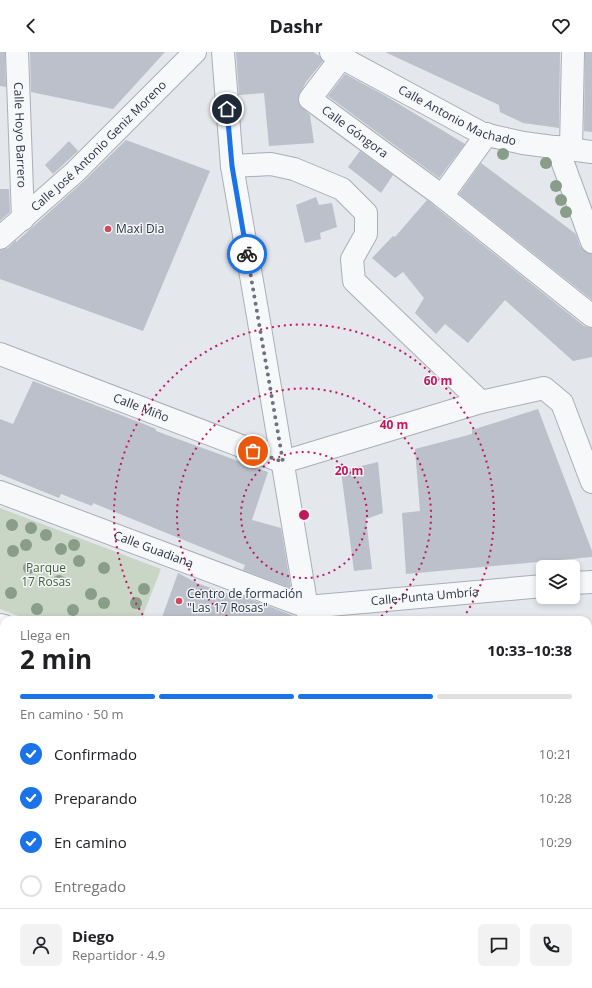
<!DOCTYPE html>
<html lang="es">
<meta charset="utf-8">
<style>
body{margin:0;font-family:"Open Sans",sans-serif;background:#f2f2f2;color:#202124;height:100vh;display:flex;flex-direction:column;font-size:15px;white-space:nowrap}
*{box-sizing:border-box;margin:0}
p{font-size:13px;color:#757577}
.icon{flex:none;width:22px;height:22px;fill:none;stroke:currentColor;stroke-width:2;stroke-linecap:round;stroke-linejoin:round}
.map{position:relative;flex:1;overflow:hidden}
.side{position:absolute;left:0px;top:564px;width:592px;height:372px;display:flex;flex-direction:column;background:#fff;border-radius:12px 12px 0 0;box-shadow:0 2px 6px #0003}
.side>*{flex:none}
.tools{position:absolute;left:536px;top:508px;display:grid;gap:8px}
.tools a{display:grid;place-items:center;width:44px;height:44px;border-radius:6px;background:#fff;box-shadow:0 2px 6px #0003;font-size:20px}
.pin{position:absolute;display:grid;place-items:center;width:34px;height:34px;color:#fff;margin:-17px;border:2px solid #fff;border-radius:50%;box-shadow:0 1px 4px #0007}
.courier{position:absolute;display:grid;place-items:center;width:40px;height:40px;margin:-20px;border:3px solid #1a73e8;border-radius:50%;background:#fff;color:#222;box-shadow:0 1px 5px #0007}
.head em{font-style:normal;font-weight:700}
.head div{display:flex;flex-direction:column-reverse}
.head{display:flex;align-items:center;justify-content:space-between;height:68px;padding:0 20px}
h1{font-size:26px;font-weight:700;line-height:30px}
.bar{display:grid;grid-template-columns:repeat(4,1fr);gap:6px 4px;align-content:center;height:48px;padding:0 20px}
.bar i{height:5px;border-radius:3px;background:#e0e0e0}
.bar .selected{background:#1a73e8}
.bar p{grid-column:span 4}
.line{display:flex;align-items:center;gap:10px;padding:0 20px;border-top:1px solid #e0e0e0}
.line div{flex:1}
.round{display:grid;place-items:center;flex:none;width:42px;height:42px;border-radius:6px;background:#f2f2f2}
ol{padding:0 20px;list-style:none}
li{display:flex;align-items:center;gap:12px;height:44px}
li p{margin-inline-start:auto}
li .icon{padding:4px;border-radius:50%;background:#1a73e8;color:#fff;stroke-width:4}
li:last-child{color:#757577}
li i{width:22px;height:22px;border:2px solid #e0e0e0;border-radius:50%}
header{display:flex;justify-content:space-between;align-items:center;height:52px;padding:0 20px;background:#fff;font-size:18px;font-weight:700}
.map>svg:first-child{display:block}
</style>
<header><svg class="icon" aria-label="back" viewBox="0 0 24 24"><path d="M15 5l-7 7 7 7"/></svg>Dashr<svg class="icon" aria-label="heart" viewBox="0 0 24 24"><path d="M12 20l-8-8c-3-5 5-10 8-4 3-6 11-1 8 4z"/></svg></header>
<div class="map">
<svg width="592" height="936" viewBox="0 0 592 936">
<rect width="100%" height="100%" fill="#e4e7ec"/>
<polygon fill="#d2d6de" points="0,776 4,778 4,932 349,932 350,936 0,936"/>
<polygon fill="#c9d6c5" points="0,456 161,517 141,568 29,568 0,557"/>
<g fill="#bbc0ca">
<polygon points="0,0 5,0 6,35 0,34"/>
<polygon points="30,0 165,0 113,57 31,40"/>
<polygon points="236,0 313,0 320,4 323,9 306,30 298,46 299,52 310,63 314,91 269,94 264,41 239,43"/>
<polygon points="385,0 560,0 559,76 523,71 500,60 499,53"/>
<polygon points="585,0 592,0 592,80 584,79"/>
<polygon points="345,22 384,43 465,92 439,126 328,44"/>
<polygon points="126,88 210,119 143,279 0,227 0,198 8,196 16,188 16,190 84,129"/>
<polygon points="69,89 78,99 53,122 45,113"/>
<polygon points="360,99 393,123 381,141 348,115"/>
<polygon points="481,111 576,182 580,194 584,199 592,202 592,248 459,142"/>
<polygon points="0,137 9,137 10,160 0,169"/>
<polygon points="316,145 319,153 332,151 337,175 320,181 321,187 305,191 296,153"/>
<polygon points="427,148 584,274 592,276 592,305 573,309 505,248 468,291 445,272 436,282 415,261 424,246 403,220 395,226 372,206 393,184 395,185"/>
<polygon points="33,329 144,372 156,377 156,379 268,420 252,468 281,476 291,536 243,518 245,513 93,451 92,454 61,442 59,446 0,422 0,367 13,372"/>
<polygon points="538,357 592,499 592,505 406,522 402,461 420,459 415,397 472,382 472,378"/>
<polygon points="378,410 383,461 366,467 372,517 354,519 341,419"/>
<polygon points="178,521 197,531 234,544 235,541 294,564 295,568 161,568"/>
</g>
<g fill="none" stroke-linecap="round" stroke-linejoin="round">
<defs>
<g id="minor">
<path id="s1" d="M17,0L23,167"/>
<polyline points="223,0 232,114 258,264 309,568"/>
<path id="s2" d="M331,0L483,82L523,91L592,100"/>
<path id="s3" d="M341,6L310,47L442,144L592,264"/>
<polyline points="557,95 592,190"/>
<polyline points="571,97 573,0"/>
<polyline points="232,114 271,112 294,117 342,137 366,161 366,182 352,207 354,229 481,350"/>
<polyline points="442,144 487,82"/>
<path id="s4" d="M0,186L75,120L195,0"/>
<path id="s5" d="M0,302L283,410"/>
<polyline points="283,410 481,350 544,336 562,351 592,430"/>
<path id="s6" d="M0,440L307,555L543,534"/>
<polyline points="573,531 592,530"/>
<polyline points="0,573 4,574"/>
<polyline points="588,676 592,676"/>
<polyline points="0,742 4,744"/>
<polyline points="0,768 4,770"/>
<polyline points="366,932 367,936"/>
<polyline points="385,932 397,936"/>
<polyline points="457,932 467,936"/>
</g>
</defs>
<use href="#minor" stroke="#a9aeb7" stroke-width="24"/>
<use href="#minor" stroke="#f7f8fa" stroke-width="22"/>
</g>
<g fill="#899d89">
<circle cx="503" cy="102" r="6"/>
<circle cx="546" cy="111" r="6"/>
<circle cx="556" cy="134" r="6"/>
<circle cx="561" cy="148" r="6"/>
<circle cx="566" cy="160" r="6"/>
<circle cx="12" cy="473" r="6"/>
<circle cx="31" cy="476" r="6"/>
<circle cx="46" cy="483" r="6"/>
<circle cx="26" cy="493" r="6"/>
<circle cx="74" cy="493" r="6"/>
<circle cx="61" cy="497" r="6"/>
<circle cx="13" cy="499" r="6"/>
<circle cx="79" cy="509" r="6"/>
<circle cx="29" cy="516" r="6"/>
<circle cx="104" cy="516" r="6"/>
<circle cx="59" cy="529" r="6"/>
<circle cx="144" cy="537" r="6"/>
<circle cx="11" cy="541" r="6"/>
<circle cx="91" cy="542" r="6"/>
<circle cx="104" cy="551" r="6"/>
<circle cx="136" cy="551" r="6"/>
<circle cx="37" cy="557" r="6"/>
<circle cx="73" cy="558" r="6"/>
</g>
<g fill="none" stroke-linecap="round" stroke-linejoin="round">
<polyline stroke="#6c737f" stroke-width="4" stroke-dasharray="0 7.2" points="247,202 283,410 253,399"/>
<polyline stroke="#1a73e8" stroke-width="5" points="227,57 232,114 247,202"/>
</g>
<g fill="none" stroke="#c2185b" stroke-width="2" stroke-dasharray="2 4">
<circle cx="304" cy="463" r="63"/>
<path d="M232 568A127 127 0 1 1 376 568"/>
<path d="M146 568A190 190 0 1 1 462 568"/>
</g>
<g fill="#d1495b" stroke="#f4f6f9" stroke-width="1.5">
<circle cx="108" cy="177" r="4"/>
<circle cx="179" cy="549" r="4"/>
</g>
<g text-anchor="middle" stroke-width="3" stroke-linejoin="round" paint-order="stroke">
<g font-size="12" fill="#2b3445" stroke="#f4f6f9">
<text dy="4" stroke="none"><textPath href="#s2" startOffset="142">Calle Antonio Machado</textPath></text>
<text dy="4" stroke="none"><textPath href="#s3" startOffset="107">Calle Góngora</textPath></text>
<text dy="4" stroke="none"><textPath href="#s1" startOffset="83">Calle Hoyo Barrero</textPath></text>
<text dy="4" stroke="none"><textPath href="#s4" startOffset="135">Calle José Antonio Geniz Moreno</textPath></text>
<text dy="4" stroke="none"><textPath href="#s5" startOffset="151">Calle Miño</textPath></text>
<text dy="4" stroke="none"><textPath href="#s6" startOffset="164">Calle Guadiana</textPath></text>
<text dy="4" stroke="none"><textPath href="#s6" startOffset="446">Calle Punta Umbría</textPath></text>
</g>
<g font-size="12" fill="#2b3445" stroke="#f4f6f9" text-anchor="start">
<text x="116" y="181">Maxi Dia</text>
<text x="187" y="546">Centro de formación<tspan x="187" dy="14">"Las 17 Rosas"</tspan></text>
</g>
<g font-size="12" fill="#3f6138" stroke="#f4f6f9">
<text x="46" y="520">Parque<tspan x="46" dy="14">17 Rosas</tspan></text>
</g>
</g>
<circle cx="304" cy="463" r="6" fill="#c2185b" stroke="#f4f6f9" stroke-width="2"/>
<g font-size="12" text-anchor="middle" font-weight="bold" fill="#c2185b" stroke="#f4f6f9" stroke-width="3" stroke-linejoin="round" paint-order="stroke">
<text x="438" y="333">60 m</text>
<text x="394" y="377">40 m</text>
<text x="349" y="423">20 m</text>
</g>
</svg>
<div class="tools">
<a><svg class="icon" aria-label="layers" viewBox="0 0 24 24"><path d="M12 4l9 5-9 5-9-5zM3 14l9 5 9-5"/></svg></a>
</div>
<div class="pin" style="left:253px;top:399px;background:#ea580c"><svg class="icon" aria-label="bag" viewBox="0 0 24 24"><path d="M5 8h14l-1 12H6zM9 8a3 3 0 0 1 6 0"/></svg></div>
<div class="pin" style="left:227px;top:57px;background:#1f2937"><svg class="icon" aria-label="home" viewBox="0 0 24 24"><path d="M3 11l9-7 9 7M6 9v11h12V9"/></svg></div>
<div class="courier" style="left:247px;top:202px"><svg class="icon" aria-label="bike" viewBox="0 0 24 24"><circle cx="6" cy="16" r="4"/><circle cx="18" cy="16" r="4"/><path d="M6 16l4-8h5l3 8M10 8l3 8H6M13 5h3"/></svg></div>
<section class="side">
<div class="head"><div><h1>2 min</h1><p>Llega en</p></div><em>10:33–10:38</em></div>
<div class="bar"><i class="selected"></i><i class="selected"></i><i class="selected"></i><i></i><p>En camino · 50 m</p></div>
<ol>
<li><svg class="icon" aria-label="check" viewBox="0 0 24 24"><path d="M5 12l5 5 9-10"/></svg>Confirmado<p>10:21</p></li>
<li><svg class="icon" aria-label="check" viewBox="0 0 24 24"><path d="M5 12l5 5 9-10"/></svg>Preparando<p>10:28</p></li>
<li><svg class="icon" aria-label="check" viewBox="0 0 24 24"><path d="M5 12l5 5 9-10"/></svg>En camino<p>10:29</p></li>
<li><i></i>Entregado</li>
</ol>
<div class="line" style="height:72px"><a class="round"><svg class="icon" aria-label="person" viewBox="0 0 24 24"><circle cx="12" cy="8" r="4"/><path d="M4 21q1-7 8-7t8 7"/></svg></a><div><b>Diego</b><p>Repartidor · 4.9</p></div><a class="round"><svg class="icon" aria-label="chat" viewBox="0 0 24 24"><path d="M4 5h16v11H9l-5 4z"/></svg></a><a class="round"><svg class="icon" aria-label="phone" viewBox="0 0 24 24"><path d="M5 4h4l2 5-3 2q2 4 5 5l2-3 5 2v4C11 20 4 13 5 4z"/></svg></a></div>
</section>
</div>
